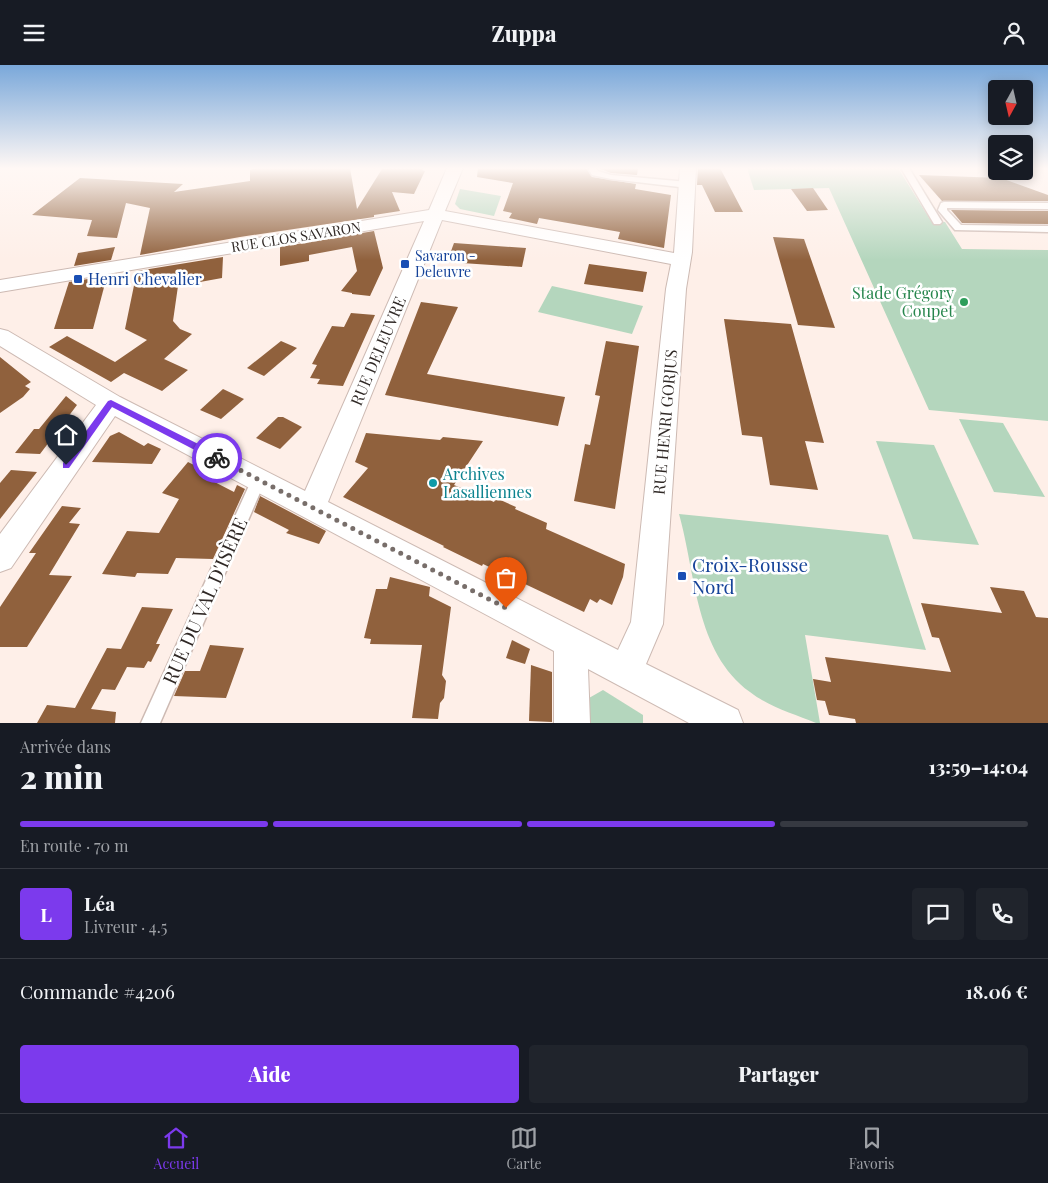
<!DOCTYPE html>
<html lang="fr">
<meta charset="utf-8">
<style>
body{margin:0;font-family:"Playfair Display",serif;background:#20242c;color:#f1f3f6;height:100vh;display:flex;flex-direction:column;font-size:19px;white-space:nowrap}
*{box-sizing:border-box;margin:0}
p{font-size:16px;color:#9ea1a6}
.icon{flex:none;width:28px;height:28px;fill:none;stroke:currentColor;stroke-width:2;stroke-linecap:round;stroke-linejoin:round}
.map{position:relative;height:658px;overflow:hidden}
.panel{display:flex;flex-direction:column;background:#171b24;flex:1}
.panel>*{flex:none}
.needle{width:32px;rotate:188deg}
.buttons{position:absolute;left:988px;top:15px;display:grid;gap:10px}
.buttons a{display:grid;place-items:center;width:45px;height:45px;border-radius:5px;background:#171b24;box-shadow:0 2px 12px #0003;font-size:25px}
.pin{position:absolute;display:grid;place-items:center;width:42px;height:42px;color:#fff;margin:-51px -21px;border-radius:50% 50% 50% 0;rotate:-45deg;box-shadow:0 0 5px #0007}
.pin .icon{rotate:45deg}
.courier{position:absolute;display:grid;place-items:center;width:50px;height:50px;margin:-25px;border:4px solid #7c3aed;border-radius:50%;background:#fff;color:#222;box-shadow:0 1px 6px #0007}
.summary em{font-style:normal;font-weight:800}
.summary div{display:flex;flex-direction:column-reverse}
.summary{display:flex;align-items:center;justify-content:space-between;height:85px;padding:0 20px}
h1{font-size:32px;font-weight:800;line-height:38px}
.bar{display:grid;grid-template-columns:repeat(4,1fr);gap:8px 5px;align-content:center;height:60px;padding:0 20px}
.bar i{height:6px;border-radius:4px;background:#363941}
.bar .selected{background:#7c3aed}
.bar p{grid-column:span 4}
.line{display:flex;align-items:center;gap:12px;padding:0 20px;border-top:1px solid #363941}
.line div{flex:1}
.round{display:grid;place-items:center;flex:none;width:52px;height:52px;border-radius:5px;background:#20242c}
.button{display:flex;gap:10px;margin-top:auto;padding:10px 20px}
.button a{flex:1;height:58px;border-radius:5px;background:#7c3aed;color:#fff;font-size:20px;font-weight:800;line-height:58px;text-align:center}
.button a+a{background:#20242c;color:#f1f3f6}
header{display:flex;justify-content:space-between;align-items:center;height:65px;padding:0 20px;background:#171b24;font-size:22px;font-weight:800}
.dock{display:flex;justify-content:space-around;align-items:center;height:70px;border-top:1px solid #363941;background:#171b24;font-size:14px;color:#9ea1a6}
.dock a{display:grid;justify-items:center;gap:2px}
.dock .selected{color:#7c3aed}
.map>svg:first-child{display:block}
</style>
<header><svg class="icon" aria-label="menu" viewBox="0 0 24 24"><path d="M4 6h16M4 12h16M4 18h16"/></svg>Zuppa<svg class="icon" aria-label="person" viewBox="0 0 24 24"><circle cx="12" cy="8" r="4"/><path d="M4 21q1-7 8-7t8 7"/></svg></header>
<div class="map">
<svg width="1048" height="658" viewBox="0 0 1048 658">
<rect width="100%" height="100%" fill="#feefe8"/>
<g fill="#b4d6bd">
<polygon points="747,103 898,103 931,156 945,157 962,184 1048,185 1048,356 929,345 829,123 754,125"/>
<polygon points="460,124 501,131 494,151 460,144 455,139"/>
<polygon points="552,221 643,241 632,269 538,247"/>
<polygon points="959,354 1003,358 1045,432 994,427"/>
<polygon points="876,376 934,380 979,480 913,474"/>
<path d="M679,449L888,470L926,585L805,570L820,658H816C794,649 769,642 750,627C695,587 696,509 679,449Z"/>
<polygon points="603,625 643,650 643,658 583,658 582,637"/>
</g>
<g fill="#90613d">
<polygon points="256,103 350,103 357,144 382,104 423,103 422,105 425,106 414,129 392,127 400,146 374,150 374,152 240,172 140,190 150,143 126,138 117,173 87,171 92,155 32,150 80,113 183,119 174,127 250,116 250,105"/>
<polygon points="478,103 586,103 592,112 636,119 635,124 671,130 664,183 618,174 620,167 539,153 537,159 509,153 512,148 503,146 513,118 477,112"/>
<polygon points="598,103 638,103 637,110 611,108"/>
<polygon points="698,103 720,103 743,147 715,147 702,120 697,120"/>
<polygon points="919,110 1001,113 1048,130 1048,136 942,136"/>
<polygon points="813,123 828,145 807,146 791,124"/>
<polygon points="951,145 1048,146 1048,159 962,158"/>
<polygon points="374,166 383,203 370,231 352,229 352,228 341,226 357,206 352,182 309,190 309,196 280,201 280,182"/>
<polygon points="773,172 804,174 835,263 798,260"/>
<polygon points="454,178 526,183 522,202 447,197"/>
<polygon points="115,182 111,195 74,201 78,188"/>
<polygon points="223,192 222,213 178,221 173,256 180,264 192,269 164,294 188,305 162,326 124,308 111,317 49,282 67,271 115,297 147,275 125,264 137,206"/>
<polygon points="589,199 647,207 643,227 584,219"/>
<polygon points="107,211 93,264 54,264 69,217"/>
<polygon points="421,237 458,242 427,309 565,332 558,361 385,330"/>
<polygon points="351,248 375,250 343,321 317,319 320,314 310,313 317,300 312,299 332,261 344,262"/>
<polygon points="724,254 791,259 824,378 805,376 818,425 770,420 762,372 742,370"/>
<polygon points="281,276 297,283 264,311 247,303"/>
<polygon points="606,276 639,281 615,444 574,436 585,379 590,380 600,331 595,330"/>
<polygon points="0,292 31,317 25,321 30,324 23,332 0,348"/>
<polygon points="223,324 244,334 221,354 200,345"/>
<polygon points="66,331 77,340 40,389 15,388 34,364 39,364"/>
<polygon points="278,352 283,352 302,362 280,384 256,373"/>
<polygon points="119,367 144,381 148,378 161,384 152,399 92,397 110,371"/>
<polygon points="366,368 440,375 443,372 483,376 454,420 494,437 496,433 516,442 515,444 547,458 546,464 625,499 623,512 612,540 600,534 597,538 590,534 584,547 483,499 482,501 443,482 444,481 343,432 368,403 355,397"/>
<polygon points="188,397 202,404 199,409 234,427 237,420 245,424 213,494 176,493 168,509 137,508 135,512 102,509 127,466 159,468 179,434 162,428"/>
<polygon points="11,405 37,407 0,454 0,418"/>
<polygon points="260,431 326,466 319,479 286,468 289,465 254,447"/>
<polygon points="62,441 81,443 69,458 80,459 49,510 72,511 27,582 0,582 0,542 36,488 29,488"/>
<polygon points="390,512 430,522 429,531 451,542 442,610 446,616 444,633 440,638 438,654 412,653 422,580 370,579 371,574 364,573 376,524 387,524"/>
<polygon points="990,522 1024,526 1036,552 1048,553 1048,658 856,658 855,654 829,650 825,636 817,635 813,614 831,617 825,592 951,607 939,573 932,572 921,538 1002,548"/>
<polygon points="142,542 173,544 156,579 160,579 151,597 148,596 144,603 127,602 115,625 102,624 91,644 116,647 115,658 37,658 47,640 75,643 107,583 121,584"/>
<polygon points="512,575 530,584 525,599 506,593"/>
<polygon points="210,580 244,583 226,633 174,631 185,606 200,606"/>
<polygon points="531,600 552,607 552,657 529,656"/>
</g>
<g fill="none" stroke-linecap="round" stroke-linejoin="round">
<defs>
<g id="lane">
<polygon points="588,103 596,103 598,106 611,110 688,117 692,120 688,123 611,114 592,110"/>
<polygon points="901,103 909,103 942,157 940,159 934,159"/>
<polygon points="944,137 1048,138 1048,144 947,143 947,145 961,160 1048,161 1048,167 955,165 938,145 941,138"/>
<polygon points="259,408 264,410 266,414 160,658 141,658 252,414 254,410"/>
</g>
<path id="street" d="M447,103H463L445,146L674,188L680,103H696L692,187L686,224L663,559L646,599L738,645L743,658H689L588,604L590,658H554V586L115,351L11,503L0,507V469L96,340L0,281V264L8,266L120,332L305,426L424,156L0,227V215L429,145ZM442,155L671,199L666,224L631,557L618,585L328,437Z"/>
</defs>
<use href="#lane" stroke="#cdbab3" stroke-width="3"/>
<use href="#street" stroke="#cdbab3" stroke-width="2"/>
<use href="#lane" fill="#fff" fill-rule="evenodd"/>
<use href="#street" fill="#fff" fill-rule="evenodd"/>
</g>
<linearGradient id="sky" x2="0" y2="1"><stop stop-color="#7aa8da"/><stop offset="0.53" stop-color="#fff8f5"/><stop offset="1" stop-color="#fff8f5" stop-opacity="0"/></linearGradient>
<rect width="1048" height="195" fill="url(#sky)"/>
<polygon fill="#7c3aed" points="111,335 220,390 220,395 214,395 112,342 69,403 63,403 63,398 108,336"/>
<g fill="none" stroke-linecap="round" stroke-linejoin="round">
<polyline stroke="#786e6a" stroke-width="5" stroke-dasharray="0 9" points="217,393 506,543"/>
</g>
<g fill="#1a4fb4" stroke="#fff" stroke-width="2">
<rect x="400" y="194" width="10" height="10" rx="2.5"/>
<rect x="73" y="209" width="10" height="10" rx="2.5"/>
<rect x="677" y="506" width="10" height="10" rx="2.5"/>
</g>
<circle fill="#2e9e5b" stroke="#fff" stroke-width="2" cx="964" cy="237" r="5"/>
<circle fill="#0f9aa8" stroke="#fff" stroke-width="2" cx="433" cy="418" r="5"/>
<g text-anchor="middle" stroke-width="5" stroke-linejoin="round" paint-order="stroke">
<g font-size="14" fill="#302926" stroke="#fff">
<text transform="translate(296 172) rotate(-9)" y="5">RUE CLOS SAVARON</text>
</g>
<g font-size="14" fill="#164399" stroke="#fff" text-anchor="start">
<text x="415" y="196">Savaron -<tspan x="415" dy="16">Deleuvre</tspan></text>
</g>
<g font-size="16" fill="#164399" stroke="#fff" text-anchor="start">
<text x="88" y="220">Henri Chevalier</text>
</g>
<g font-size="16" fill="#27864d" stroke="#fff" text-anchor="end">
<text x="954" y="234">Stade Grégory<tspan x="954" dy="18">Coupet</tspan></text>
</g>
<g font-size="16" fill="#302926" stroke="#fff">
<text transform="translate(378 286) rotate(-67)" y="6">RUE DELEUVRE</text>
<text transform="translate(665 357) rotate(-85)" y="6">RUE HENRI GORJUS</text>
</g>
<g font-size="16" fill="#0d838f" stroke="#fff" text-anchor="start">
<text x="443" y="415">Archives<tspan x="443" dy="18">Lasalliennes</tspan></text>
</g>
<g font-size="19" fill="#164399" stroke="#fff" text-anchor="start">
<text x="692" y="507">Croix-Rousse<tspan x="692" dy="22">Nord</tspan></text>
</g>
<g font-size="19" fill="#302926" stroke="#fff">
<text transform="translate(205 536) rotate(-66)" y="7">RUE DU VAL D'ISÈRE</text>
</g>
</g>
</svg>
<div class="buttons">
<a><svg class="needle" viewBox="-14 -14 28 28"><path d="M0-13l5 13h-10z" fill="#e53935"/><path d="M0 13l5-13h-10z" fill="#9ea1a6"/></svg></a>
<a><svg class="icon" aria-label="layers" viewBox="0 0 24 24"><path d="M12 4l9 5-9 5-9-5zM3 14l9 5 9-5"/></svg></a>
</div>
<div class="pin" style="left:506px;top:543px;background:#ea580c"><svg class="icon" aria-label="bag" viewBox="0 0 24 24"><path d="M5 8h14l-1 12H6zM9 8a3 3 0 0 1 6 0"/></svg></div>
<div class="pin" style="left:66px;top:400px;background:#1f2937"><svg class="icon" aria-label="home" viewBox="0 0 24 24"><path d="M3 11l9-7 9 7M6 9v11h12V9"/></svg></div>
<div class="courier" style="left:217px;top:393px"><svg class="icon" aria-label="bike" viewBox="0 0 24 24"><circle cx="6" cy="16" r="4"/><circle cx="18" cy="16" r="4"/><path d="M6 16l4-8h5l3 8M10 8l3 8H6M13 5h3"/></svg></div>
</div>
<section class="panel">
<div class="summary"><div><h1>2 min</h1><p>Arrivée dans</p></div><em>13:59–14:04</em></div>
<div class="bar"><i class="selected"></i><i class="selected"></i><i class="selected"></i><i></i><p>En route · 70 m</p></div>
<div class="line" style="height:90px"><b class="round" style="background:#7c3aed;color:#fff">L</b><div><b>Léa</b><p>Livreur · 4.5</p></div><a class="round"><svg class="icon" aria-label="chat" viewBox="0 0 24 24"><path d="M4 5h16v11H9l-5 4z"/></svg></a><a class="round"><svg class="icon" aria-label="phone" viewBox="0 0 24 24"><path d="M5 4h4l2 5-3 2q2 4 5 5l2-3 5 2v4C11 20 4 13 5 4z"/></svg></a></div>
<div class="line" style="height:65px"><div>Commande #4206</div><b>18.06 €</b></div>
<div class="button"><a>Aide</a><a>Partager</a></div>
</section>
<nav class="dock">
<a class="selected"><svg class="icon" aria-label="home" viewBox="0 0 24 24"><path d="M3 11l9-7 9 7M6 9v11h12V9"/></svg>Accueil</a>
<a><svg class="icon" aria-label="map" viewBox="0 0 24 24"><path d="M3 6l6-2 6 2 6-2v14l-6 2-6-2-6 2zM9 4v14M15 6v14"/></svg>Carte</a>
<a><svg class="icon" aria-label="saved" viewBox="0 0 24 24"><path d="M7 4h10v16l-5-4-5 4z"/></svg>Favoris</a>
</nav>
